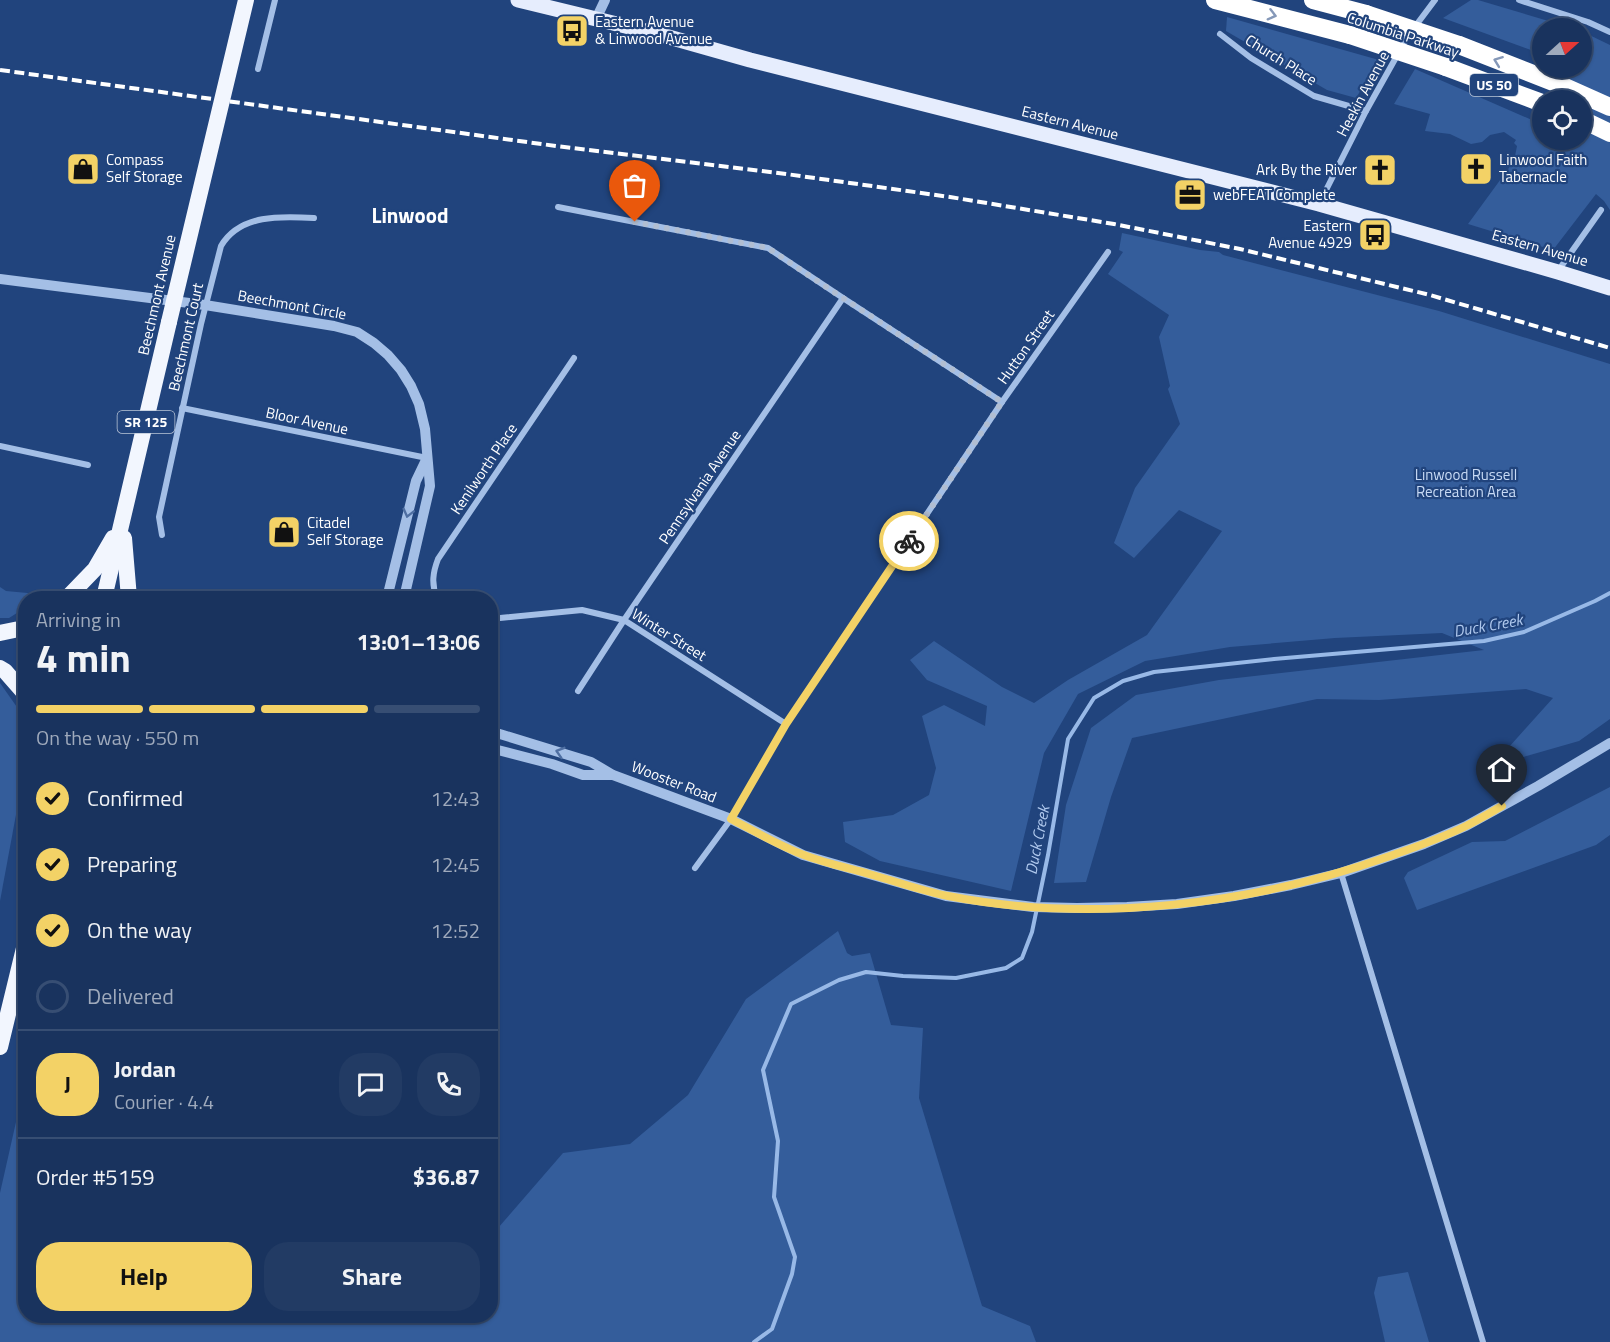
<!DOCTYPE html>
<meta charset="utf-8">
<style>
body{margin:0;font-family:"Titillium Web",sans-serif;background:#223b64;color:#f1f3f6;height:100vh;display:flex;flex-direction:column;font-size:22px;white-space:nowrap}
*{box-sizing:border-box;margin:0}
p{font-size:20px;color:#9faabc}
.icon{flex:none;width:33px;height:33px;fill:none;stroke:currentColor;stroke-width:2;stroke-linecap:round;stroke-linejoin:round}
.map{position:relative;flex:1;overflow:hidden}
.panel{position:absolute;left:18px;top:591px;width:480px;height:732px;display:flex;flex-direction:column;background:#19335e;border-radius:24px;box-shadow:0 2px 4px #0004,0 0 0 2px #374e73}
.panel>*{flex:none}
.needle{width:39px;rotate:69deg}
.controls{position:absolute;left:1532px;top:18px;display:grid;gap:12px}
.controls a{display:grid;place-items:center;width:60px;height:60px;border-radius:50%;background:#19335e;box-shadow:0 2px 4px #0004,0 0 0 2px #374e73;font-size:30px}
.pin{position:absolute;display:grid;place-items:center;width:51px;height:51px;color:#fff;margin:-62px -26px;border-radius:50% 50% 50% 0;rotate:-45deg;box-shadow:0 0 6px #0007}
.pin .icon{rotate:45deg}
.courier{position:absolute;display:grid;place-items:center;width:60px;height:60px;margin:-30px;border:4px solid #f3d266;border-radius:50%;background:#fff;color:#222;box-shadow:0 2px 8px #0007}
.headline em{font-style:normal;font-weight:700}
.headline div{display:flex;flex-direction:column-reverse}
.headline{display:flex;align-items:center;justify-content:space-between;height:102px;padding:0 18px}
h1{font-size:39px;font-weight:700;line-height:45px}
.bar{display:grid;grid-template-columns:repeat(4,1fr);gap:9px 6px;align-content:center;height:72px;padding:0 18px}
.bar i{height:8px;border-radius:4px;background:#374e73}
.bar .on{background:#f3d266}
.bar p{grid-column:span 4}
.line{display:flex;align-items:center;gap:15px;padding:0 18px;border-top:2px solid #374e73}
.line div{flex:1}
.round{display:grid;place-items:center;flex:none;width:63px;height:63px;border-radius:24px;background:#223b64}
ol{padding:0 18px;list-style:none}
li{display:flex;align-items:center;gap:18px;height:66px}
li p{margin-inline-start:auto}
li .icon{padding:6px;border-radius:50%;background:#f3d266;color:#111;stroke-width:4}
li:last-child{color:#9faabc}
li i{width:33px;height:33px;border:3px solid #374e73;border-radius:50%}
.primary-button{display:flex;gap:12px;margin-top:auto;padding:12px 18px}
.primary-button a{flex:1;height:69px;border-radius:24px;background:#f3d266;color:#111;font-size:24px;font-weight:700;line-height:69px;text-align:center}
.primary-button a+a{background:#223b64;color:#f1f3f6}
.map>svg:first-child{display:block}
</style>
<div class="map">
<svg width="1610" height="1342" viewBox="0 0 1610 1342">
<rect width="100%" height="100%" fill="#21447d"/>
<g fill="#345d9b">
<polygon points="1471,0 1478,0 1572,28 1542,28 1542,54 1443,18"/>
<polygon points="1227,17 1379,60 1356,98 1327,90 1226,31"/>
<polygon points="1581,31 1610,45 1610,210 1604,201 1596,194 1553,250 1468,224 1514,161 1517,146 1514,143 1516,140 1504,132 1490,135 1482,142 1471,144 1450,134 1425,131 1430,114 1394,104 1415,69 1532,120 1542,107 1542,140 1581,140 1581,100 1547,100 1572,68 1581,68"/>
<polygon points="1122,233 1200,250 1219,252 1223,255 1439,311 1610,364 1610,719 1579,741 1499,764 1501,756 1553,698 1526,689 1379,700 1317,699 1132,738 1111,797 1086,882 1054,883 1066,805 1091,728 1136,695 1219,680 1484,650 1442,633 1335,638 1230,647 1145,661 1078,694 1044,753 1011,891 880,861 845,842 843,822 893,815 929,795 936,768 922,716 944,705 985,726 987,706 927,680 910,660 934,641 1002,687 1034,703 1068,680 1147,635 1222,531 1179,510 1134,558 1114,543 1135,488 1180,424 1168,389 1170,386 1159,337 1169,315 1108,274 1123,252 1119,250"/>
<polygon points="0,587 6,591 49,595 42,598 26,598 25,608 9,618 0,618"/>
<polygon points="0,683 19,710 25,766 0,901"/>
<polygon points="1610,787 1610,835 1596,845 1417,910 1404,878 1408,872 1472,842 1505,841"/>
<polygon points="491,793 496,794 498,850 491,863"/>
<polygon points="838,931 847,953 852,956 870,953 891,1025 923,1028 919,1098 982,1306 1030,1326 1036,1342 0,1342 0,1193 25,1082 26,1316 490,1316 491,1231 498,1228 563,1153 630,1144 688,1095 746,999"/>
<polygon points="1408,1272 1429,1342 1385,1342 1374,1293 1378,1277"/>
</g>
<g fill="none" stroke-linecap="round" stroke-linejoin="round">
<polyline stroke="#98b9e7" stroke-width="4" points="754,1342 772,1329 792,1274 795,1257 774,1197 778,1141 763,1070 791,1004 839,980 866,972 903,976 956,978 1006,968 1022,958 1032,932 1048,855 1068,739 1094,698 1123,681 1154,672 1274,659 1484,641 1524,632 1595,601 1610,593"/>
<g stroke="#a4bfe6" stroke-width="6">
<polyline points="1519,0 1588,22 1610,32"/>
<polyline points="1220,34 1251,58 1314,96 1366,111"/>
<polyline points="258,69 275,0"/>
<polyline points="1320,202 1366,111 1408,36 1435,0"/>
<polyline points="558,207 768,248 843,298 1002,402"/>
<polyline points="1558,271 1601,210"/>
<polyline points="182,408 427,458"/>
<polyline points="0,446 88,465"/>
<path d="M162,535L159,517L201,324L221,246C240,214 281,216 314,218"/>
<path d="M437,598C431,584 433,572 438,559L574,358"/>
<polyline points="490,619 582,610 624,620 786,724"/>
<polyline points="578,691 624,620 843,298"/>
<polyline points="695,868 731,819 786,724 1002,402 1108,252"/>
<polyline points="1341,873 1483,1342"/>
</g>
<g stroke="#a4bfe6" stroke-width="10">
<polyline points="596,19 605,0"/>
<polyline points="0,279 205,305 334,326 357,332 374,343 388,355 401,370 411,386 419,404 425,429 430,486 404,598"/>
<polyline points="387,598 416,481 427,458"/>
<polyline points="490,731 591,762 613,775 731,819 803,855 946,896 1033,907 1077,908 1127,907 1177,904 1234,896 1291,885 1341,873 1424,844 1466,826 1538,786 1610,743"/>
<polyline points="490,748 552,764 583,775 612,775"/>
</g>
<polyline stroke="#e6edfd" stroke-width="15" points="518,0 658,34 750,60 1319,204 1558,272 1610,288"/>
<g stroke="#f2f6fe" stroke-width="16">
<polyline points="124,538 129,598"/>
<polyline points="67,598 95,569 113,538"/>
<polyline points="104,598 169,322"/>
<polyline points="0,633 19,629 26,625"/>
<polyline points="0,668 5,671 26,695"/>
<polyline points="26,851 26,855"/>
<polyline points="0,1047 26,940"/>
</g>
<g stroke="#fff" stroke-width="18">
<polyline points="1215,0 1350,35"/>
<polyline points="1313,0 1366,14"/>
<polyline points="1459,45 1556,83 1610,107"/>
<polyline points="1446,67 1542,103"/>
<polyline points="1581,119 1610,133"/>
</g>
<polyline stroke="#fff" stroke-width="4" stroke-dasharray="10 4.5" stroke-linecap="butt" points="0,70 556,146 786,174 950,197 1114,224 1240,249 1430,295 1610,348"/>
<polyline stroke="#f2f6fe" stroke-width="16" points="169,322 246,0"/>
<g stroke="#fff" stroke-width="18">
<polyline points="1366,14 1459,45"/>
<polyline points="1350,35 1446,67"/>
</g>
</g>
<defs><path id="oneway-chevron" d="M-2-3.5L2.5 0L-2 3.5" fill="none" stroke-width="1.6" stroke-linecap="round" stroke-linejoin="round" transform="scale(1.5)"/></defs>
<g stroke="#8598b8">
<use href="#oneway-chevron" transform="translate(1272 15) rotate(15)"/>
<use href="#oneway-chevron" transform="translate(1498 61) rotate(-159)"/>
</g>
<g stroke="#4f6fa2">
<use href="#oneway-chevron" transform="translate(408 513) rotate(104)"/>
<use href="#oneway-chevron" transform="translate(560 752) rotate(-163)"/>
</g>
<g fill="none" stroke-linecap="round" stroke-linejoin="round">
<polyline stroke="#b1bed2" stroke-width="6" stroke-dasharray="0 10.8" points="635,222 768,248 843,298 1002,402 909,541"/>
<path stroke="#f3d266" stroke-width="8" d="M909,541L786,724L731,819C754,831 780,846 804,855C825,863 848,868 869,874C895,881 922,891 948,896C1092,924 1252,905 1390,856C1416,847 1442,838 1466,826C1478,820 1490,813 1502,806"/>
</g>
<defs>
<symbol id="bus-square" viewBox="-11 -11 22 22"><rect x="-9" y="-9" width="18" height="18" rx="4" fill="#f3d266" stroke="#21447d"/><path d="M-5-6H5V4H4V6H2V4H-2V6H-4V4H-5ZM-3.5-4V0h7V-4ZM-3.5 1.2v1.5H-2V1.2ZM2 1.2v1.5H3.5V1.2Z" fill="#111"/></symbol>
<symbol id="shop-square" viewBox="-11 -11 22 22"><rect x="-9" y="-9" width="18" height="18" rx="4" fill="#f3d266" stroke="#21447d"/><path d="M-5-2.5h2.3a2.7 3.5 0 0 1 5.4 0H5L5.5 6h-11ZM-1.5-2.5h3a1.5 2.3 0 0 0-3 0Z" fill="#111"/></symbol>
<symbol id="church-square" viewBox="-11 -11 22 22"><rect x="-9" y="-9" width="18" height="18" rx="4" fill="#f3d266" stroke="#21447d"/><path d="M-1.2-6h2.4v3.5h3.3v2.4h-3.3V6h-2.4V-.1h-3.3v-2.4h3.3Z" fill="#111"/></symbol>
<symbol id="office-square" viewBox="-11 -11 22 22"><rect x="-9" y="-9" width="18" height="18" rx="4" fill="#f3d266" stroke="#21447d"/><path d="M-6-3h4V-5.5h4V-3h4V5H-6ZM-1-4.5V-3h2v-1.5ZM-6 0V1H6V0Z" fill="#111"/></symbol>
</defs>
<g fill-rule="evenodd">
<use href="#bus-square" x="553" y="12" width="38" height="38"/>
<use href="#shop-square" x="64" y="150" width="38" height="38"/>
<use href="#church-square" x="1457" y="150" width="38" height="38"/>
<use href="#church-square" x="1361" y="151" width="38" height="38"/>
<use href="#office-square" x="1171" y="176" width="38" height="38"/>
<use href="#bus-square" x="1356" y="216" width="38" height="38"/>
<use href="#shop-square" x="265" y="513" width="38" height="38"/>
</g>
<g text-anchor="middle" stroke-width="4.5" stroke-linejoin="round" paint-order="stroke">
<g fill="#21447d" stroke="#bcc7d8" stroke-width="1.5">
<rect x="1470" y="74" width="48" height="22" rx="4.5"/>
<rect x="117.5" y="411" width="57" height="22" rx="4.5"/>
</g>
<g font-size="14" font-weight="bold" fill="#fff">
<text x="1494" y="90">US 50</text>
<text x="146" y="427">SR 125</text>
</g>
<g font-size="15" fill="#fff" stroke="#21447d" text-anchor="start">
<text x="595" y="27">Eastern Avenue<tspan x="595" dy="17">&amp; Linwood Avenue</tspan></text>
<text x="106" y="165">Compass<tspan x="106" dy="17">Self Storage</tspan></text>
<text x="1499" y="165">Linwood Faith<tspan x="1499" dy="17">Tabernacle</tspan></text>
<text x="1357" y="175" text-anchor="end">Ark By the River</text>
<text x="1213" y="200">webFEAT Complete</text>
<text x="1352" y="231" text-anchor="end">Eastern<tspan x="1352" dy="17">Avenue 4929</tspan></text>
<text x="307" y="528">Citadel<tspan x="307" dy="17">Self Storage</tspan></text>
</g>
<g font-size="15" fill="#fff" stroke="#21447d">
<text transform="translate(1403 35) rotate(18)" y="5">Columbia Parkway</text>
<text transform="translate(1281 60) rotate(32)" y="5">Church Place</text>
<text transform="translate(1363 94) rotate(-62)" y="5">Heekin Avenue</text>
<text transform="translate(1070 123) rotate(14)" y="5">Eastern Avenue</text>
<text transform="translate(1540 248) rotate(16)" y="5">Eastern Avenue</text>
<text transform="translate(157 295) rotate(-77)" y="5">Beechmont Avenue</text>
<text transform="translate(292 305) rotate(10)" y="5">Beechmont Circle</text>
<text transform="translate(186 337) rotate(-77)" y="5">Beechmont Court</text>
<text transform="translate(1026 347) rotate(-55)" y="5">Hutton Street</text>
<text transform="translate(307 421) rotate(12)" y="5">Bloor Avenue</text>
<text transform="translate(484 469) rotate(-56)" y="5">Kenilworth Place</text>
<text transform="translate(700 487) rotate(-56)" y="5">Pennsylvania Avenue</text>
<text transform="translate(669 635) rotate(32)" y="5">Winter Street</text>
<text transform="translate(674 782) rotate(21)" y="5">Wooster Road</text>
</g>
<g font-size="15" fill="#c8daf5" stroke="#21447d">
<text x="1466" y="480">Linwood Russell<tspan x="1466" dy="17">Recreation Area</tspan></text>
</g>
<g font-size="16" font-style="italic" fill="#b0c9ee" stroke="#21447d">
<text transform="translate(1488 625) rotate(-10)" y="6">Duck Creek</text>
<text transform="translate(1037 840) rotate(-79)" y="6">Duck Creek</text>
</g>
<g font-size="21" font-weight="bold" fill="#fff" stroke="#21447d">
<text x="410" y="223">Linwood</text>
</g>
</g>
</svg>
<div class="controls">
<a><svg class="needle" viewBox="-14 -14 28 28"><path d="M0-13l5 13h-10z" fill="#e53935"/><path d="M0 13l5-13h-10z" fill="#9faabc"/></svg></a>
<a><svg class="icon" aria-label="locate" viewBox="0 0 24 24"><circle cx="12" cy="12" r="6"/><path d="M12 2v4M12 18v4M2 12h4M18 12h4"/></svg></a>
</div>
<div class="pin" style="left:635px;top:222px;background:#ea580c"><svg class="icon" aria-label="bag" viewBox="0 0 24 24"><path d="M5 8h14l-1 12H6zM9 8a3 3 0 0 1 6 0"/></svg></div>
<div class="pin" style="left:1502px;top:806px;background:#1f2937"><svg class="icon" aria-label="home" viewBox="0 0 24 24"><path d="M3 11l9-7 9 7M6 9v11h12V9"/></svg></div>
<div class="courier" style="left:909px;top:541px"><svg class="icon" aria-label="bike" viewBox="0 0 24 24"><circle cx="6" cy="16" r="4"/><circle cx="18" cy="16" r="4"/><path d="M6 16l4-8h5l3 8M10 8l3 8H6M13 5h3"/></svg></div>
<section class="panel">
<div class="headline"><div><h1>4 min</h1><p>Arriving in</p></div><em>13:01–13:06</em></div>
<div class="bar"><i class="on"></i><i class="on"></i><i class="on"></i><i></i><p>On the way · 550 m</p></div>
<ol>
<li><svg class="icon" aria-label="check" viewBox="0 0 24 24"><path d="M5 12l5 5 9-10"/></svg>Confirmed<p>12:43</p></li>
<li><svg class="icon" aria-label="check" viewBox="0 0 24 24"><path d="M5 12l5 5 9-10"/></svg>Preparing<p>12:45</p></li>
<li><svg class="icon" aria-label="check" viewBox="0 0 24 24"><path d="M5 12l5 5 9-10"/></svg>On the way<p>12:52</p></li>
<li><i></i>Delivered</li>
</ol>
<div class="line" style="height:108px"><b class="round" style="background:#f3d266;color:#111">J</b><div><b>Jordan</b><p>Courier · 4.4</p></div><a class="round"><svg class="icon" aria-label="chat" viewBox="0 0 24 24"><path d="M4 5h16v11H9l-5 4z"/></svg></a><a class="round"><svg class="icon" aria-label="phone" viewBox="0 0 24 24"><path d="M5 4h4l2 5-3 2q2 4 5 5l2-3 5 2v4C11 20 4 13 5 4z"/></svg></a></div>
<div class="line" style="height:78px"><div>Order #5159</div><b>$36.87</b></div>
<div class="primary-button"><a>Help</a><a>Share</a></div>
</section>
</div>
